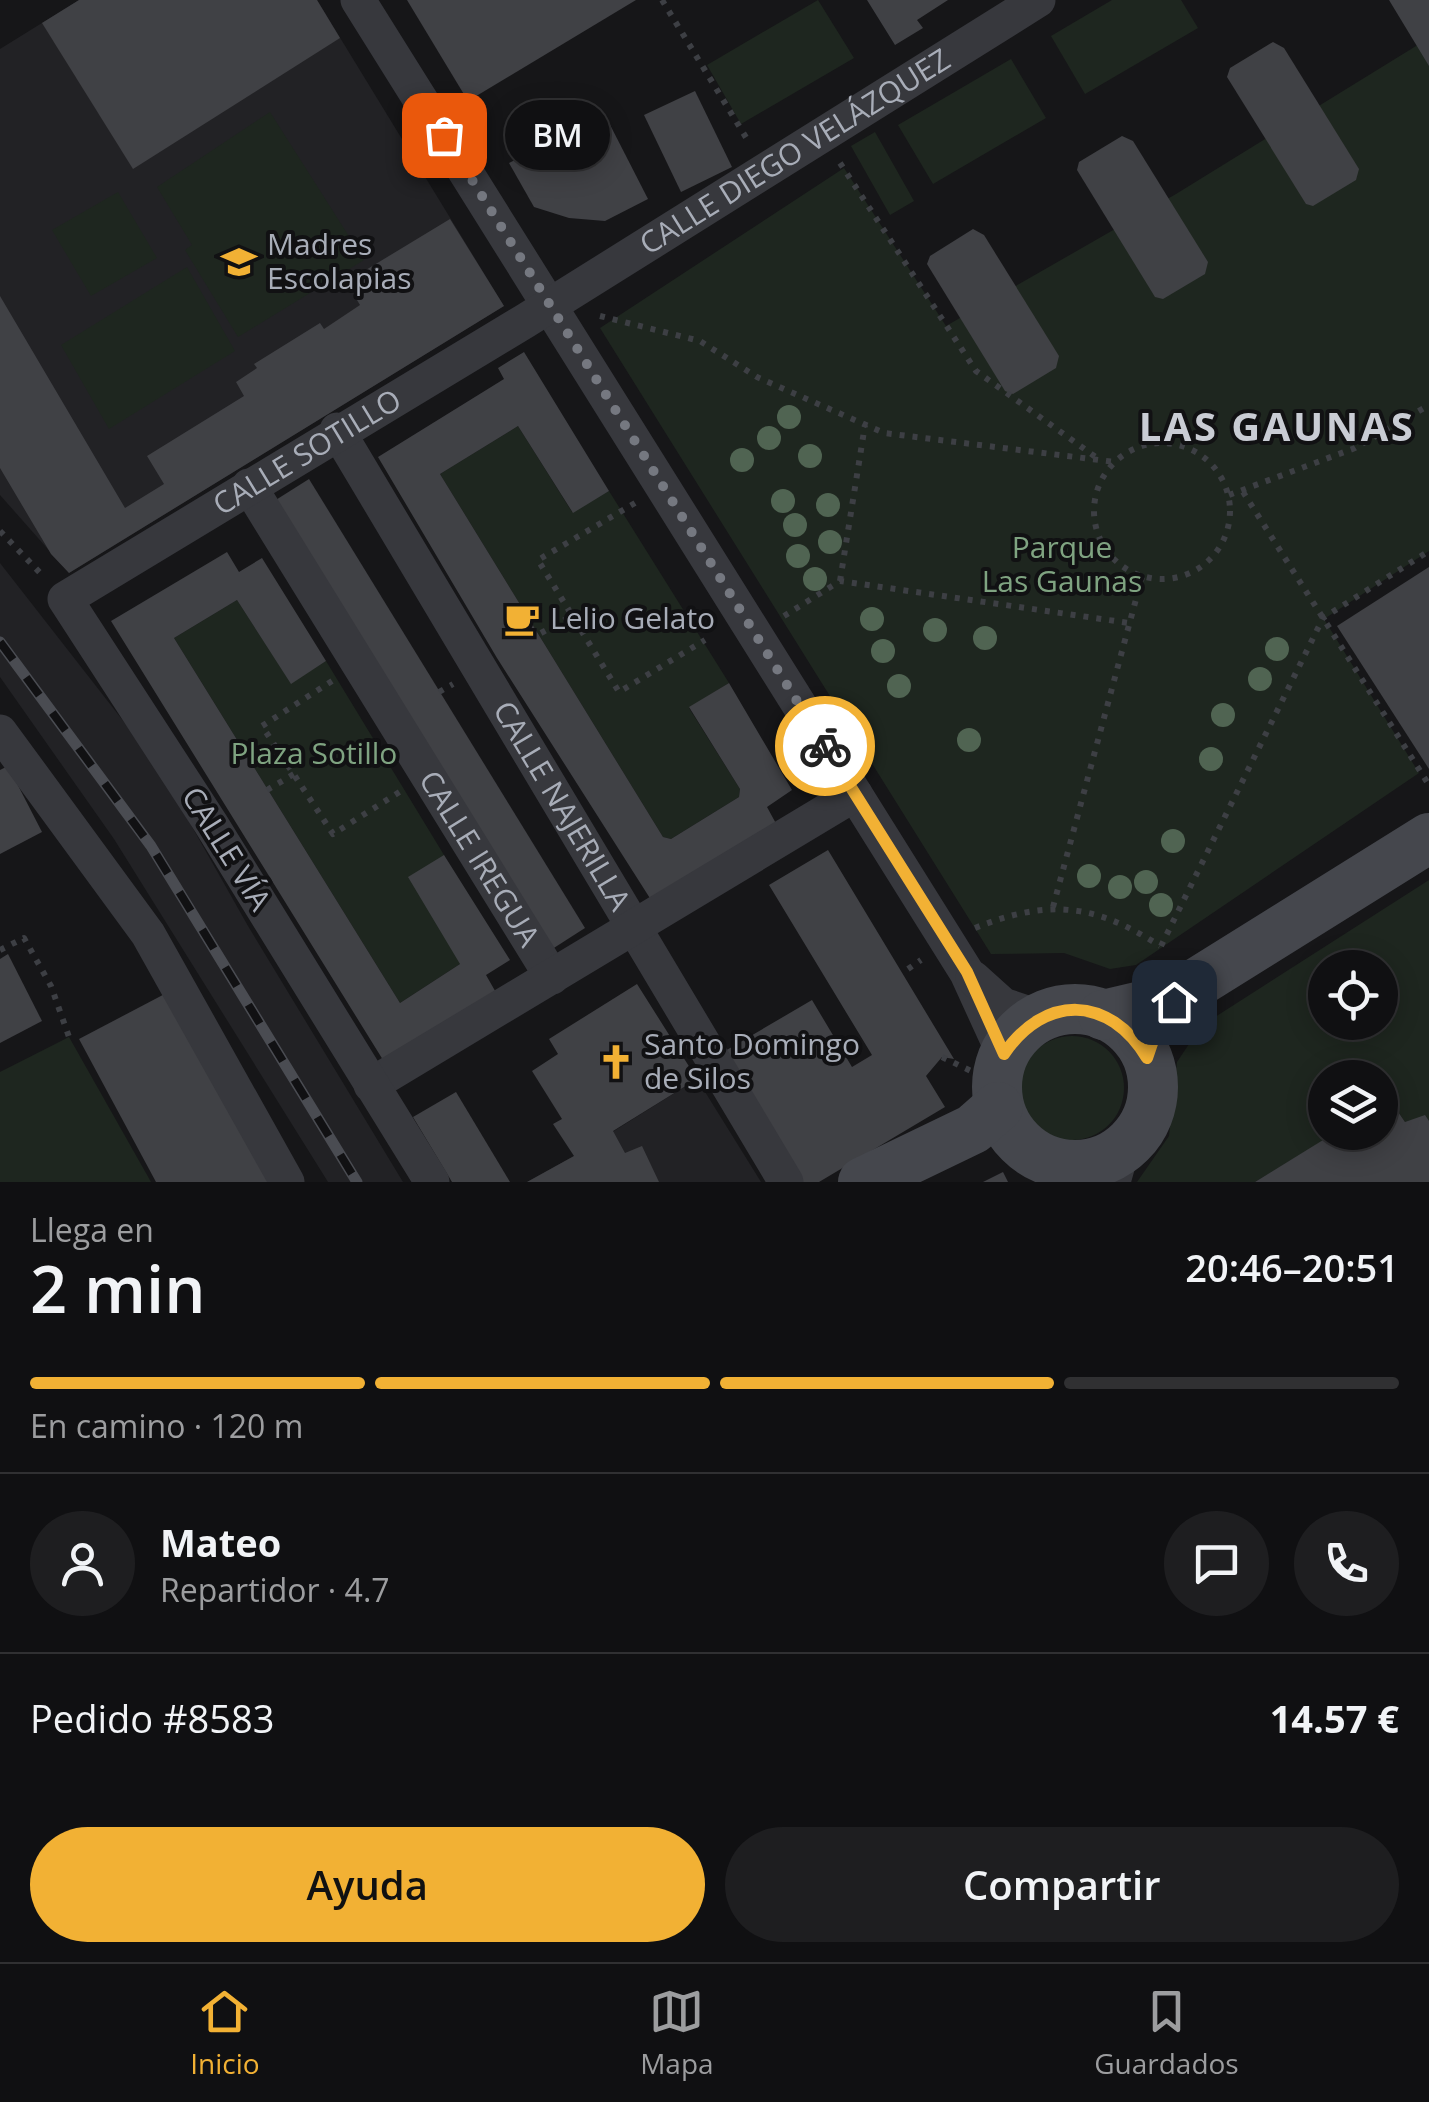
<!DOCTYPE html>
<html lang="es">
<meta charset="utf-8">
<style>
body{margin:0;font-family:"Open Sans",sans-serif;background:#1e1e20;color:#f1f3f6;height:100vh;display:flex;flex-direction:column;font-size:38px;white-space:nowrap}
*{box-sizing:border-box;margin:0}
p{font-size:32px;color:#9c9d9f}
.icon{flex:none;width:55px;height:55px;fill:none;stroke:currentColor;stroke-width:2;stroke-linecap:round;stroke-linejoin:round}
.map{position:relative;height:1182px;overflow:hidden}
.side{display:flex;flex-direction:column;background:#101012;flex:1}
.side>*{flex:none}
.buttons{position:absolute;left:1308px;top:950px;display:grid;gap:20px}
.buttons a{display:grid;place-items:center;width:90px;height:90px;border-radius:50%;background:#101012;box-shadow:0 5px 25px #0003,0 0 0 2px #303032;font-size:50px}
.pin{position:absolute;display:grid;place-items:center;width:85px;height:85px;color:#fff;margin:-42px;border-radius:20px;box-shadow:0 5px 15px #0006}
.courier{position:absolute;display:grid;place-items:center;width:100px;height:100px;margin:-50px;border:8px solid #f2b134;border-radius:50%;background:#fff;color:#222;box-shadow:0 2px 12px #0007}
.bubble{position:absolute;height:70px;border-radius:35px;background:#101012;box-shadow:0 5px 25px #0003,0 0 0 2px #303032;font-size:32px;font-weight:600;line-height:70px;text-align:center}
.headline em{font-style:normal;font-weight:600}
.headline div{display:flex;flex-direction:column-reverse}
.headline{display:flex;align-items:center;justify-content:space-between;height:170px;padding:0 30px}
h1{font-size:65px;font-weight:600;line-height:75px}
.bar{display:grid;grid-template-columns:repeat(4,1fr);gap:15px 10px;align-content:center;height:120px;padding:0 30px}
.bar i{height:12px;border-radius:8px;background:#303032}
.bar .on{background:#f2b134}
.bar p{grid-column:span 4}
.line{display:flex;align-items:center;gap:25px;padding:0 30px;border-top:2px solid #303032}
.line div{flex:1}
.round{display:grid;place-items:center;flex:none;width:105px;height:105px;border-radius:52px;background:#1e1e20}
.primary-button{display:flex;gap:20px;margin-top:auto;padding:20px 30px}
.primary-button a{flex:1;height:115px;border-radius:60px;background:#f2b134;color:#111;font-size:40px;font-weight:600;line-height:115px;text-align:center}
.primary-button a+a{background:#1e1e20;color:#f1f3f6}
.menu{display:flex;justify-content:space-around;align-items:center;height:140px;border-top:2px solid #303032;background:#101012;font-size:28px;color:#9c9d9f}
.menu a{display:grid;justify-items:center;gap:5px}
.menu .on{color:#f2b134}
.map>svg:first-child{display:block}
</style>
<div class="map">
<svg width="1429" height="1182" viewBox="0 0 1429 1182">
<rect width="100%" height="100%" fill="#161618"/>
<g fill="#222225">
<polygon points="79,0 317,0 504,306 69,573 0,495 0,49"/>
<polygon points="0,563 156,763 248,926 403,1182 328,1182 114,839 0,677"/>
<polygon points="697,1079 761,1182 527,1182 574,1156"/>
</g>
<g fill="#1e261f" fill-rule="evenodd">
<polygon points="818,0 854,58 741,124 707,65"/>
<polygon points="1112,0 1181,0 1198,28 1085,94 1051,36"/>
<polygon points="1429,38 1429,551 1324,619 1419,773 1136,965 1110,969 1064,953 991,954 600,328 844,168 946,326 1176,194"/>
<polygon points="1011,59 1046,118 933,184 898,125"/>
<polygon points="270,112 364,260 238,337 185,250 192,245 157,187"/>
<polygon points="875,132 914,201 890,215 851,146"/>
<polygon points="118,192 157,258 91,296 52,230"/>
<polygon points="187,267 235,351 109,429 61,345"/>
<polygon points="518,426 572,512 609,491 729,683 689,708 740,789 739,797 671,839 663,837 440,474"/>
<polygon points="237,600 291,683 326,661 444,855 460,964 400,1003 174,638"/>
<path d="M1429,880V1121L1405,1122L1390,1100L1380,1106V1078H1325V1132L1336,1133L1255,1182H1137L1169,1136L1177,1062L1201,1026ZM1325,968H1380V1022H1325Z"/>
<circle cx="1072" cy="1088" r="52"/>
<polygon points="69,1037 151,1182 0,1182 0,1072"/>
</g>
<g fill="#404145">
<polygon points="79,0 317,0 340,38 133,169 42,23"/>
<polygon points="407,0 636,0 468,101"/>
<polygon points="867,0 948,0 917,20 923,28 895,45"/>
<polygon points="1389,0 1429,0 1429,66"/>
<polygon points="1273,42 1284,48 1359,169 1356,180 1313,206 1306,204 1227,77 1230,68"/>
<polygon points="695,91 732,167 681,192 644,115"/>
<polygon points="605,115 648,199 605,221 569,218 534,207 509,163"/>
<polygon points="1122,136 1133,141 1208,262 1205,274 1163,299 1155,297 1077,170 1079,162"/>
<polygon points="450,219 504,306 69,573 51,554 0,468 0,296 125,508 164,484 147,456 244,396 236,382 257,368 254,364 320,323 324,329 360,305 346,282"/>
<polygon points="973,229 984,235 1059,356 1056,368 1013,394 1005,391 927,264 930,256"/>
<polygon points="524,352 609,491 573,513 518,426 440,474 663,837 671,839 739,797 740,789 689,707 729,683 792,790 767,807 779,829 653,903 497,658 378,457 504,379 498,368"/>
<polygon points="309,479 585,928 546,953 271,503"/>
<polygon points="227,552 239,572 262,558 326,661 291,684 237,600 174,638 400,1003 460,964 408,877 444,855 510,960 486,975 498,996 388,1068 111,621"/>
<polygon points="1429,567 1429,769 1337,626"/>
<polygon points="8,766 42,832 0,854 0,770"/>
<polygon points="828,850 954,1059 942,1057 926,1076 945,1107 819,1182 803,1182 725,1051 812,1000 852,1067 872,1055 769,885"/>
<polygon points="8,954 42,1021 0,1043 0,959"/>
<polygon points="637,984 697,1079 613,1131 625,1153 642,1146 659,1182 527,1182 574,1156 553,1124 562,1119 532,1071 558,1054 549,1039"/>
<polygon points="178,987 276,1182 156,1182 79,1039"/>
<polygon points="456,1092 510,1182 452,1182 413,1117"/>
<polygon points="1390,1100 1405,1122 1425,1115 1429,1121 1429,1182 1255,1182 1336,1132 1380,1132 1380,1106"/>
<polygon points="1003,1172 1008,1182 983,1182"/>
</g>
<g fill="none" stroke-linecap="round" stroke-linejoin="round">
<g stroke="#3d3f44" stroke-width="6" stroke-dasharray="5 8" stroke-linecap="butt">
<polyline points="662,0 750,144"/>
<polyline points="840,163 976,371 1097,458"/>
<polyline points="600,316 700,341 757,377 884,433 1115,462"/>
<circle cx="1162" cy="511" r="68"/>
<polyline points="1243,492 1429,785"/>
<polyline points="1229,495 1355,448 1429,405"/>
<polyline points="635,503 538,560 619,692 705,640"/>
<polyline points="0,531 44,577"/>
<polyline points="840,581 865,425"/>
<polyline points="784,616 840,581 1129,623"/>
<polyline points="541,633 572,616"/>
<polyline points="332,681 262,726 333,834 401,791"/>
<polyline points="439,692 453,684"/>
<polyline points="267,790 294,774"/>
<polyline points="1053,907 1142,577"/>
<path d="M975,928C1047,899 1094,903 1160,946"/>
<polyline points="1161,946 1323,618 1429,551"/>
<polyline points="0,950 24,938 51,986 69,1037"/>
<polyline points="908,969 921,960"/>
<polyline points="942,1057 973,1072"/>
</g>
<g stroke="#37383d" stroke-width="35">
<polyline points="358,0 967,973 1004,1054"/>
<path id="s1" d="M337,430L786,1182"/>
<path id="s2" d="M249,486L552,977"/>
<polyline points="0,732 148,934 287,1182"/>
<polyline points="973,978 1003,1005 1039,1017"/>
<polyline points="371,1085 855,794"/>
<polyline points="1049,1160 1077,1182"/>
<path id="s3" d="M432,1182L211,824L65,599L525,321L1038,0"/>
<polyline points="1113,1182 1122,1150"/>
</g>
<g stroke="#45474d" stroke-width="50">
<circle cx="1075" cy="1087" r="78"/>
<polyline points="1103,1015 1171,999 1429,838"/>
<polyline points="863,1182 973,1129 998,1107"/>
</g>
<defs>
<polyline id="rail" points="0,642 151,846 357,1182"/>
</defs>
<use href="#rail" stroke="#4a4c52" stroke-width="11"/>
<use href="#rail" stroke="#111113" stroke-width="8" stroke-dasharray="22" stroke-linecap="butt"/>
</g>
<g fill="#506452">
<circle cx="789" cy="417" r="12"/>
<circle cx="769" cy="438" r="12"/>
<circle cx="810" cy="456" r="12"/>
<circle cx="742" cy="460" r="12"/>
<circle cx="783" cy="501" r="12"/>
<circle cx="828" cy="505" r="12"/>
<circle cx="795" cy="525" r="12"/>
<circle cx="830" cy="542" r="12"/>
<circle cx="798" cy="556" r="12"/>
<circle cx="815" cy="579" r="12"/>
<circle cx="872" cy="619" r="12"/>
<circle cx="935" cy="630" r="12"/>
<circle cx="985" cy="638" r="12"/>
<circle cx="1277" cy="649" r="12"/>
<circle cx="883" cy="651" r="12"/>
<circle cx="1260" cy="679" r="12"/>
<circle cx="899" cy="686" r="12"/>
<circle cx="1223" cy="715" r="12"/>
<circle cx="969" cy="740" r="12"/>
<circle cx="1211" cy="759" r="12"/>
<circle cx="1173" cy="841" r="12"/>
<circle cx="1089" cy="876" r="12"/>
<circle cx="1146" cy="882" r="12"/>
<circle cx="1120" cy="887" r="12"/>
<circle cx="1161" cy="905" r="12"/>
</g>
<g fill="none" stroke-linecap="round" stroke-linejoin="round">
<polyline stroke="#757880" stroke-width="10" stroke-dasharray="0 18" points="444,135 825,746"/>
<path stroke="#f2b134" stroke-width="12" d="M825,746L967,972L1004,1054C1045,994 1109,995 1147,1058L1158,1026L1174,1002"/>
</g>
<defs>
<symbol id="school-bare" viewBox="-9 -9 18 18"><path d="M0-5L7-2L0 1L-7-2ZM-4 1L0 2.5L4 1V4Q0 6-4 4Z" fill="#f2b134" stroke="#111113" stroke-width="2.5" paint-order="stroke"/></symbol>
<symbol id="cafe-bare" viewBox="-9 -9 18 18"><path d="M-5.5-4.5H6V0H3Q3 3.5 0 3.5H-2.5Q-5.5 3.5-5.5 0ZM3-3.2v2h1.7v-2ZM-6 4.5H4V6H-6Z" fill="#f2b134" stroke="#111113" stroke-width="2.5" paint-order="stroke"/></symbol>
<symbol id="church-bare" viewBox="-9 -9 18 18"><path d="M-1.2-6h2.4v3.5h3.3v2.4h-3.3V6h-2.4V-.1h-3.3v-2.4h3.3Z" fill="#f2b134" stroke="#111113" stroke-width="2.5" paint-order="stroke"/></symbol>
</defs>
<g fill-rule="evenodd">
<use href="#school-bare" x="214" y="237" width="50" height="50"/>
<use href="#cafe-bare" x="497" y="594" width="50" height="50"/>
<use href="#church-bare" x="591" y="1037" width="50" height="50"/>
</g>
<g text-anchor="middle" stroke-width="8" stroke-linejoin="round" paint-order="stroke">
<g font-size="30" fill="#a8adb8" stroke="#111113">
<text dy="10" stroke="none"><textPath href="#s3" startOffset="1545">CALLE DIEGO VELÁZQUEZ</textPath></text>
<text dy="10" stroke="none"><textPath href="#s3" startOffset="972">CALLE SOTILLO</textPath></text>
<text dy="10" stroke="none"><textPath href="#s1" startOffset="438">CALLE NAJERILLA</textPath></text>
<text transform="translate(226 849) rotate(58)" y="10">CALLE VÍA</text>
<text dy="10" stroke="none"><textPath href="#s2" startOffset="438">CALLE IREGUA</textPath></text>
</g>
<g font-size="30" fill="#a8adb8" stroke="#111113" text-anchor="start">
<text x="267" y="255">Madres<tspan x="267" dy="34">Escolapias</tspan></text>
<text x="550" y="629">Lelio Gelato</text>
<text x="644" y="1055">Santo Domingo<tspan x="644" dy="34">de Silos</tspan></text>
</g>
<g font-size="30" fill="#7fa381" stroke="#111113">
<text x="1062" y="558">Parque<tspan x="1062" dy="34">Las Gaunas</tspan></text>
<text x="314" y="764">Plaza Sotillo</text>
</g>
<g font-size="40" font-weight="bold" letter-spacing="2.5" fill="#c9ccd4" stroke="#111113">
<text x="1277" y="441">LAS GAUNAS</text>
</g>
</g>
</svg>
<div class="buttons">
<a><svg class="icon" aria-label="locate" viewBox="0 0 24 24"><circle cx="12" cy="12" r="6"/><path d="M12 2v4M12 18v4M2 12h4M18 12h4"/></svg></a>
<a><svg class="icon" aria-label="layers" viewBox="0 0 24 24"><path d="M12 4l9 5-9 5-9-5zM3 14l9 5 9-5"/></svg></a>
</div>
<div class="pin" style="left:444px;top:135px;background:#ea580c"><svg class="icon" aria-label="bag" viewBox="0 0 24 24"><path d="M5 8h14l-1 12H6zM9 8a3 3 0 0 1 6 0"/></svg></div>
<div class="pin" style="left:1174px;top:1002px;background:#1f2937"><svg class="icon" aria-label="home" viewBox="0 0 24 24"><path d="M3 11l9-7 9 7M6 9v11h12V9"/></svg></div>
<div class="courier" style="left:825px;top:746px"><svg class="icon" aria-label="bike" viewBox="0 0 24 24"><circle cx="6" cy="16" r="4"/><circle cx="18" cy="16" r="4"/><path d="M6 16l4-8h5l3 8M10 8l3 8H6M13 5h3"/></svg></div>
<div class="bubble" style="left:505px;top:100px;width:105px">BM</div>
</div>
<section class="side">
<div class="headline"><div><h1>2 min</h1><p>Llega en</p></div><em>20:46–20:51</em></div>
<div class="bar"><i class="on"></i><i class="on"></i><i class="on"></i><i></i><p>En camino · 120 m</p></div>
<div class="line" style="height:180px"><a class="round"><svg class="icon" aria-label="person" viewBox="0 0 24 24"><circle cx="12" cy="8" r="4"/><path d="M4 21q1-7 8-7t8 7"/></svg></a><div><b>Mateo</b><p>Repartidor · 4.7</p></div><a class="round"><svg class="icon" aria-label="chat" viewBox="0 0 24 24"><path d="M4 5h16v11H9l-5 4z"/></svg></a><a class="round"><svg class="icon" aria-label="phone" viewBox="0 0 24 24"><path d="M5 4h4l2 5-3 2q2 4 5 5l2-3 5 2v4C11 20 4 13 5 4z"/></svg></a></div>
<div class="line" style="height:130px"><div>Pedido #8583</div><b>14.57 €</b></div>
<div class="primary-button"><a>Ayuda</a><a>Compartir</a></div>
</section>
<nav class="menu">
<a class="on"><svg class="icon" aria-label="home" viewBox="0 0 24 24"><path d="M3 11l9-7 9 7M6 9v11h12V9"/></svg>Inicio</a>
<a><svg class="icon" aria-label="map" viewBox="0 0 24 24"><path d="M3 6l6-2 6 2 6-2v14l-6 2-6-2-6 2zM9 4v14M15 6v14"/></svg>Mapa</a>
<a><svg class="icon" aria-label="saved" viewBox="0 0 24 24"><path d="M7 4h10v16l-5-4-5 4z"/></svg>Guardados</a>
</nav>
